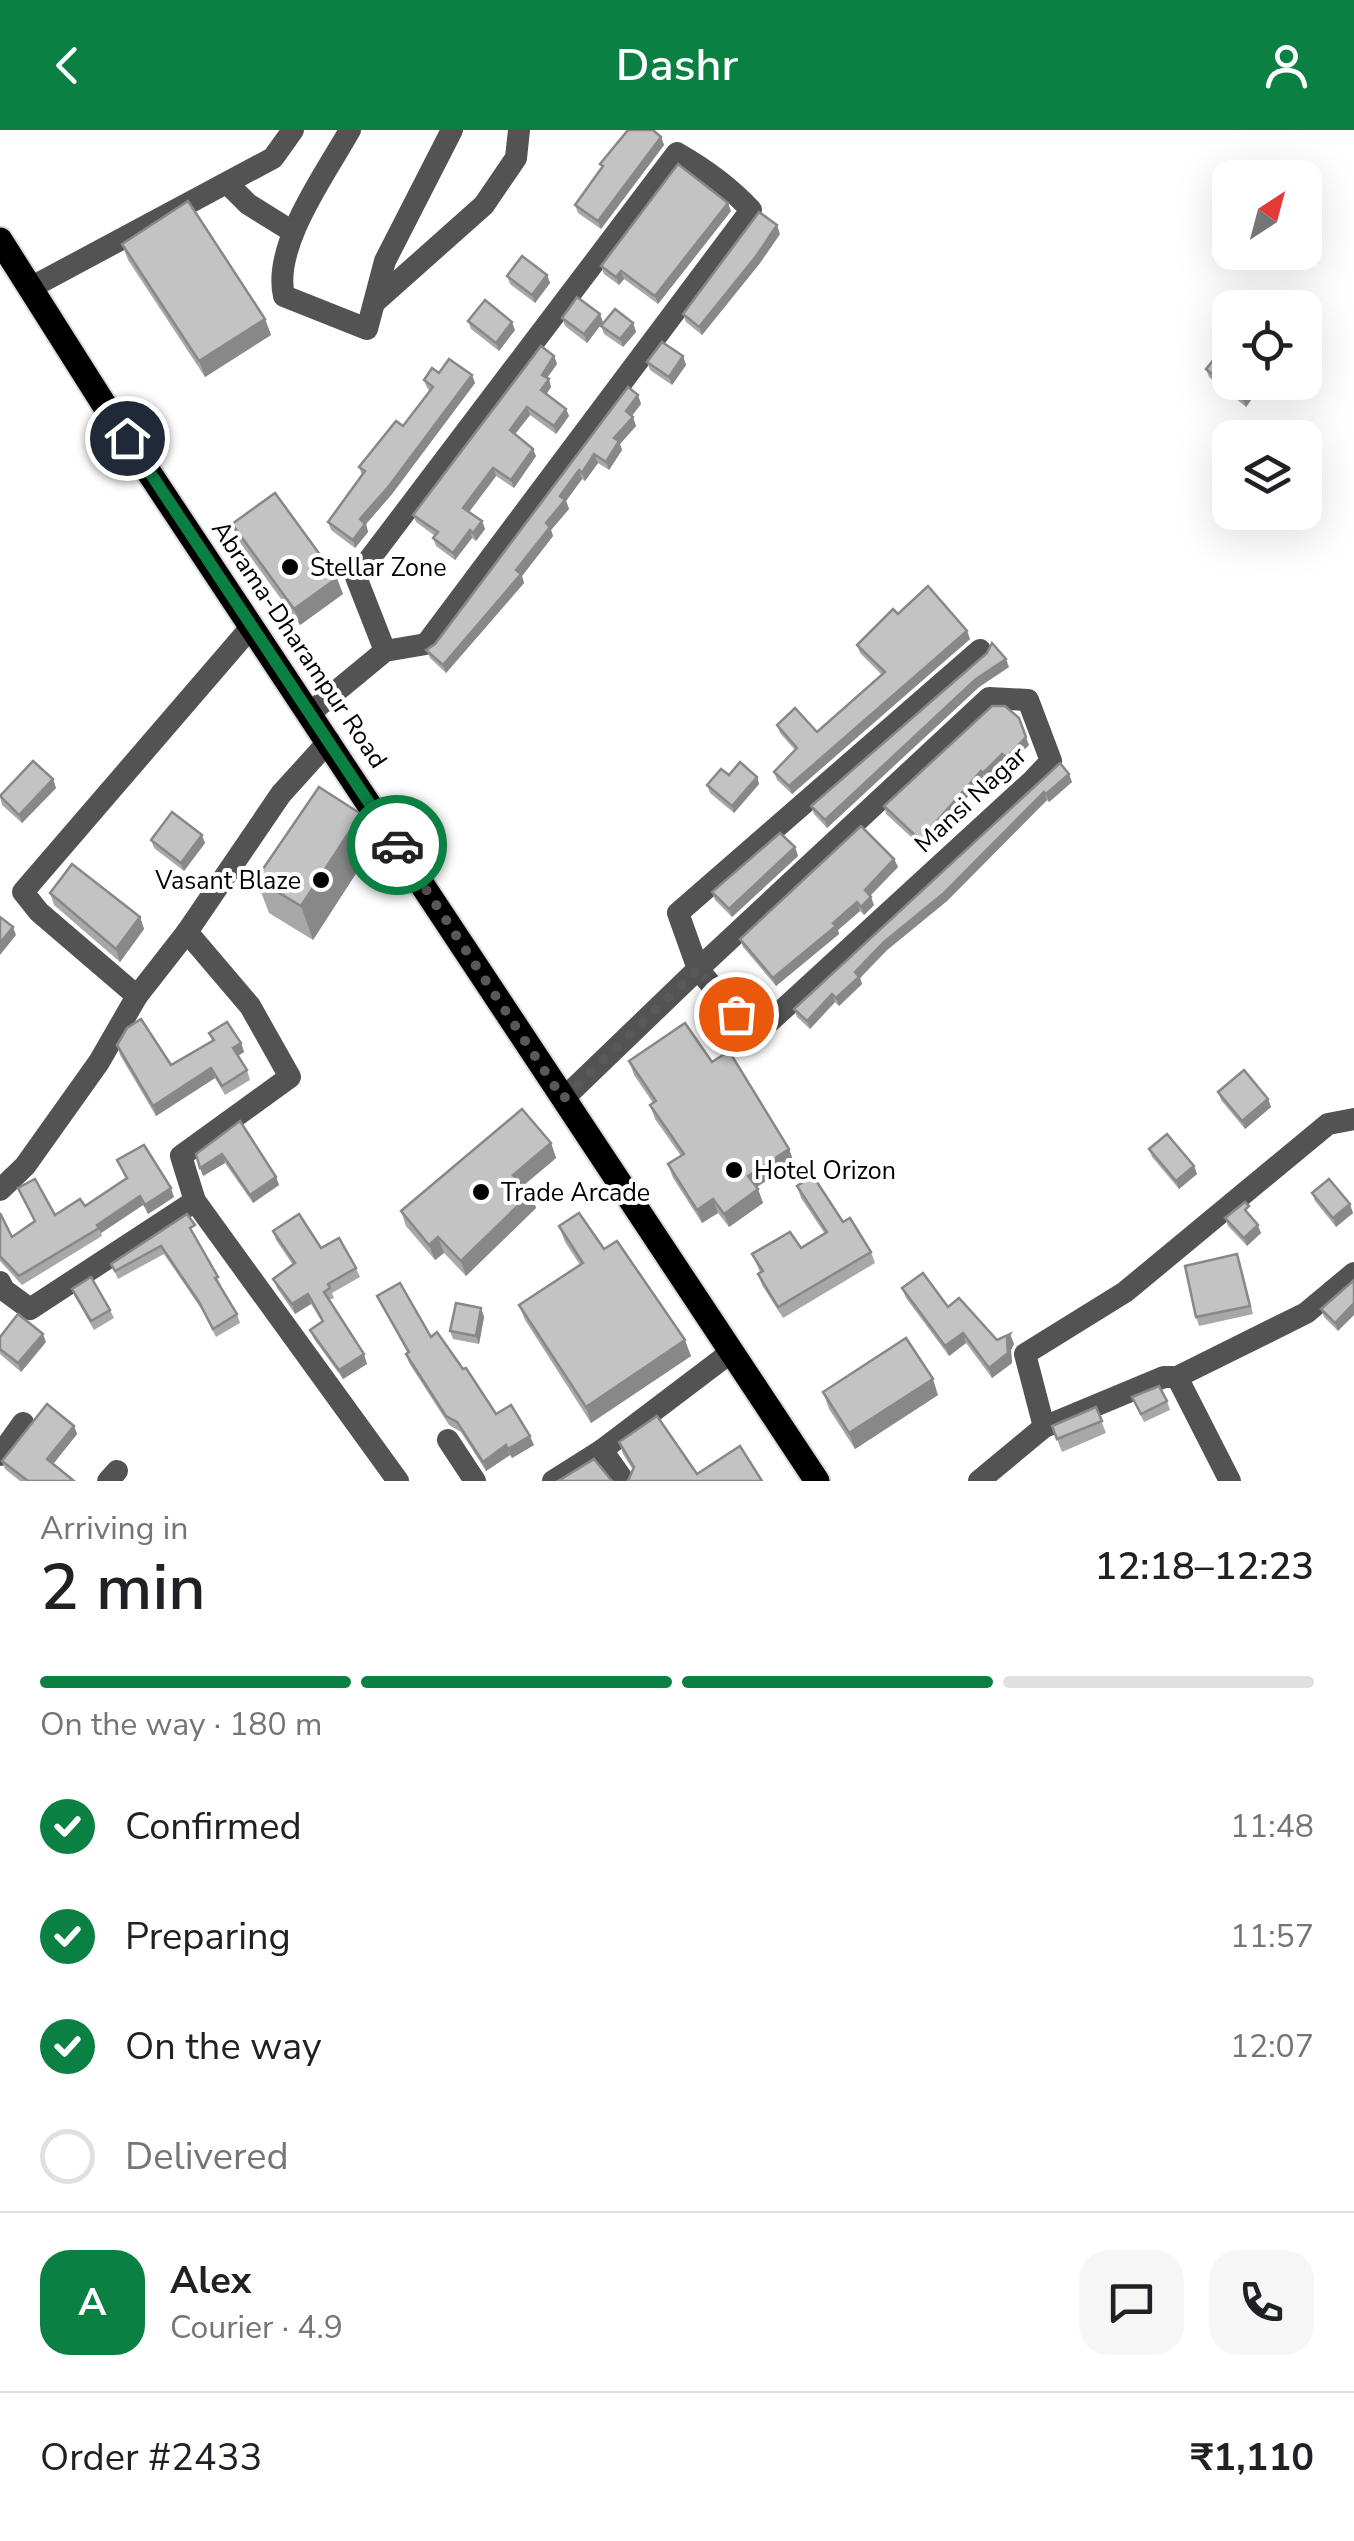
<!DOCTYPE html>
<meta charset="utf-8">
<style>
body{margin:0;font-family:"Nunito Sans",sans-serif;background:#f6f6f6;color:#202124;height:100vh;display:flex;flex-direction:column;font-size:38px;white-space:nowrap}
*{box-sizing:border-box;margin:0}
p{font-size:32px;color:#757577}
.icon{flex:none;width:55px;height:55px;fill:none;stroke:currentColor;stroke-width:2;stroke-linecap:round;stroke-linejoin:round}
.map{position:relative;height:1351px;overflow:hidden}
.sheet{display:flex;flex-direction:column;background:#fff;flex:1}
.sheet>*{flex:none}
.needle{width:65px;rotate:36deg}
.buttons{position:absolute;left:1212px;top:30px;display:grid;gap:20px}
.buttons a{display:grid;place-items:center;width:110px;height:110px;border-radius:20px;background:#fff;box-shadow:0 10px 40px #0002;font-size:50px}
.pin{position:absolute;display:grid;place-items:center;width:85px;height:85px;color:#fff;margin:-42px;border:5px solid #fff;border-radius:50%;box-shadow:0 2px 10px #0007}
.courier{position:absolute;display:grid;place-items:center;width:100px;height:100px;margin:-50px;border:8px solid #0b8043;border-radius:50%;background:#fff;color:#222;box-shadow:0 2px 12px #0007}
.overview em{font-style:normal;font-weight:600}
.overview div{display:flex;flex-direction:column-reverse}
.overview{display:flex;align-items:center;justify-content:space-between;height:170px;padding:0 40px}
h1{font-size:65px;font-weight:600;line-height:75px}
.bar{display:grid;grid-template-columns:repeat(4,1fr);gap:15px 10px;align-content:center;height:120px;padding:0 40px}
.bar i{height:12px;border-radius:8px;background:#e0e0e0}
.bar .current{background:#0b8043}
.bar p{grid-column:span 4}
.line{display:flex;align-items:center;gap:25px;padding:0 40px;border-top:2px solid #e0e0e0}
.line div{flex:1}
.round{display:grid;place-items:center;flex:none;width:105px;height:105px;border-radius:30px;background:#f6f6f6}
ol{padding:0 40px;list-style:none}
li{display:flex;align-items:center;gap:30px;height:110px}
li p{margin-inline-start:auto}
li .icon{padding:10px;border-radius:50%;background:#0b8043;color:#fff;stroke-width:4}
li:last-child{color:#757577}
li i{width:55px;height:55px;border:5px solid #e0e0e0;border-radius:50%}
header{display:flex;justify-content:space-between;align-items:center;height:130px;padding:0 40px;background:#0b8043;color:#fff;font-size:45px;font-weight:600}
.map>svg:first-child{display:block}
</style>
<header><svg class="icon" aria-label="back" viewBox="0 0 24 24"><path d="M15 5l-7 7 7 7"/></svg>Dashr<svg class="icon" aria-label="person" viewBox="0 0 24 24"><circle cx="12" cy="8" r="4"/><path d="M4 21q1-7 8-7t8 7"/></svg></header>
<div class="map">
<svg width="1354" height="1351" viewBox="0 0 1354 1351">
<rect width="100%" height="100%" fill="#fff"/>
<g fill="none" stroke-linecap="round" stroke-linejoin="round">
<defs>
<polyline id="major" points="0,110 105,276 817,1351"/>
</defs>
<use href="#major" stroke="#dbdbdb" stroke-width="29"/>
<g stroke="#535353" stroke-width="22">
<path d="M350,0C326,43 272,116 284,166L367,199L385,131L452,0"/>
<polyline points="227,53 248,74 293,102"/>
<polyline points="30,158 273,28 293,0"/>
<polyline points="375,172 484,75 516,28 519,0"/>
<path d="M310,583L385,521L426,514L751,80C729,56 705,39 677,23L356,447L385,521"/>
<polyline points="187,802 250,876 290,947 181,1026 195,1071 398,1351"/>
<polyline points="137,866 39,782 23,762 252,496"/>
<polyline points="563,969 698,839 754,906 1033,650 1051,631 1028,570 989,568 698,839 678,783 980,520"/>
<polyline points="0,1060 25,1036 99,932 137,866 187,802 281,664 329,611"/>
<polyline points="0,1152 4,1160 30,1179 195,1071"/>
<polyline points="1177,1247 1230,1351"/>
<polyline points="1044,1297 1025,1224 1125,1162 1328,994 1354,989"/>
<polyline points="448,1310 475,1351"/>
<polyline points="602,1320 730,1223"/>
<polyline points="0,1325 23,1293"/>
<polyline points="108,1351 117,1341"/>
<polyline points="553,1351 602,1320 624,1351"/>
<polyline points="979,1351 1044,1297 1164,1247 1177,1247 1306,1183 1354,1143"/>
</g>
<use href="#major" stroke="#000" stroke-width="25"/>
</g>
<g fill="#a8a8a8">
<polygon points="661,7 664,15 601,99 578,83 575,75 602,38 600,34"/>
<polygon points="731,81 658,174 624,149 619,155 604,144 601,136"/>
<polygon points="780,104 760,133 702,205 686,192 683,184"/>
<polygon points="122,114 265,189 271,205 205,247 128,130"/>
<polygon points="547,145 550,153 535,173 510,154 507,146"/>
<polygon points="562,188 603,192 587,213 565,196"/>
<polygon points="468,191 515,200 499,221 471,199"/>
<polygon points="633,193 636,202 623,217 604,204 601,196"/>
<polygon points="554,226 557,234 547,248 551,257 546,264 566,279 569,286 556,304 530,285 515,304 536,326 514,358 496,346 469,382 482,391 485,399 476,411 472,408 455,430 436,416 433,408 435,406 416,392 413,385"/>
<polygon points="683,226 686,235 672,255 650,240 647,232"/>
<polygon points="1206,239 1264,252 1246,277 1209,247"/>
<polygon points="439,243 472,245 475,253 392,364 366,394 368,402 355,418 331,400 328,392 362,345 359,337 403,296 430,261 427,258 424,250"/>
<polygon points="638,265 641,274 632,286 636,296 620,314 622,320 609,340 598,333 585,351 582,349 566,371 569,379 551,400 553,406 522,446 524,453 446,543 430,528 426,520 435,514"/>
<polygon points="232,394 343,464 300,495 238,410"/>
<polygon points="898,484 967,501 970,509 792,664 777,650 774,642 795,620 780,603 777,595 817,602 882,545 860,523 857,515"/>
<polygon points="987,523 1009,537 979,557 827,698 814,684 811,676"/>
<polygon points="992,576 1029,615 1009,635 1005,631 986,651 984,648 923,718 886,684 884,676"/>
<polygon points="1060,633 1072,652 1049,672 1047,670 947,771 887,820 860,848 862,854 839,876 835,872 810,899 797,887 794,879"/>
<polygon points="729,645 757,647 759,654 734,683 710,663 707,655"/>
<polygon points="53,649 56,658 22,693 2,675 0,666"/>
<polygon points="361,684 373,717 313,810 269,783 256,749"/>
<polygon points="151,710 205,713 184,741 154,718"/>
<polygon points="795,717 798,726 732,787 715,770 712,762"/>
<polygon points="894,729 898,737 870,766 874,775 864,785 860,781 838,800 839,804 776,856 743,817 740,809"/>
<polygon points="50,763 140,787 144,799 120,832 54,775"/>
<polygon points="209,903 241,913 244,922 238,926 247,940 250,950 225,965 215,948 156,986 120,925 117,915 171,935 212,911"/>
<polygon points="629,931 712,932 789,1019 794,1033 757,1057 763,1073 729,1097 718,1083 702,1093 673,1048 668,1034 681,1026 655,989 650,975 653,973 634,945"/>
<polygon points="1218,962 1268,969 1271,977 1245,999 1221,970"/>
<polygon points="240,991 276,1047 279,1055 253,1073 225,1033 203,1046"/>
<polygon points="551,1013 556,1028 523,1056 531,1063 536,1078 466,1146 444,1123 435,1130 406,1096 401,1081"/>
<polygon points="1149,1019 1194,1036 1197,1044 1179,1059 1152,1027"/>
<polygon points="117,1030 174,1067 148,1084 143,1075 101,1103 102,1106 22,1155 0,1131 0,1083 12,1107 34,1091 18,1058 55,1085 85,1076 126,1049"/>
<polygon points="797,1056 843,1092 871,1122 875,1133 783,1188 762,1155 758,1144 760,1142 752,1124 801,1118 825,1104 801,1068"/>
<polygon points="1312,1063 1353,1083 1336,1097 1315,1071"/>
<polygon points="1252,1085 1251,1086 1261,1103 1247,1116 1228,1096 1225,1088"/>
<polygon points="559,1096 691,1226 591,1293 525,1190 519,1175 580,1135 565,1112"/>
<polygon points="273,1101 321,1118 356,1138 360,1147 332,1163 334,1168 329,1170 367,1234 343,1249 314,1209 310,1200 322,1192 311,1174 295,1184 277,1158 273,1149 293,1135 276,1110"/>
<polygon points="198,1103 194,1105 221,1155 219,1156 237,1184 240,1193 216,1207 202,1180 164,1124 118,1149 111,1134"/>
<polygon points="1240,1132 1253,1184 1199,1196 1196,1187"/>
<polygon points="1354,1150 1338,1201 1324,1187 1321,1179"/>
<polygon points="902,1158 948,1177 997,1210 1010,1204 1014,1214 1011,1220 1012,1233 992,1248 966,1213 949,1226 906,1168"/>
<polygon points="72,1159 110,1180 114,1188 94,1200 75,1167"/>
<polygon points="377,1166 431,1207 496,1284 534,1315 512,1328 510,1325 486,1341 461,1302 449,1295 409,1233 406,1224 407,1222 381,1175"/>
<polygon points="481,1178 484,1187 479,1214 453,1209 450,1201"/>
<polygon points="0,1207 46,1212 21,1242 0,1224"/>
<polygon points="823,1262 938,1265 855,1319 829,1279"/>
<polygon points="1132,1267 1167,1271 1170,1280 1144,1292"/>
<polygon points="1096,1277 1106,1303 1062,1322 1052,1296"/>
<polygon points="74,1296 77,1304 53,1334 73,1351 20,1351 5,1339 2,1331"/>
<polygon points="619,1312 697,1344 633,1340 623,1324"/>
</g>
<g fill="#888">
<polygon points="661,7 664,15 601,99 598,91"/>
<polygon points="728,73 731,81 658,174 655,166"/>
<polygon points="777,95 780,104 760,133 702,205 699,197"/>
<polygon points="621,141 624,149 619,155 616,147"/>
<polygon points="547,145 550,153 535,173 532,165"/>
<polygon points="600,184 603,192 587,213 584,204"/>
<polygon points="265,189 271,205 205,247 199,231"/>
<polygon points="512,192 515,200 499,221 496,213"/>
<polygon points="633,193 636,202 623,217 620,209"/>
<polygon points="554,226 557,234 544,252 542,245"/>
<polygon points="683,226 686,235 672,255 669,247"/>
<polygon points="472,245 475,253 392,364 366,394 368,402 355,418 353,410 360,389"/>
<polygon points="549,249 551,257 544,268 541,260"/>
<polygon points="1255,252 1264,252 1246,277 1243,269"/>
<polygon points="638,265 641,274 629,289 626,281"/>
<polygon points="527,277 530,285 512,308 510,300"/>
<polygon points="566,279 569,286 556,304 554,296"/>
<polygon points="633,287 636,296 620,314 622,320 609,340 606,332 614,308"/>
<polygon points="533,319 536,326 514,358 511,350"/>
<polygon points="594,324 598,333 585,351 582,343"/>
<polygon points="493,338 496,346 466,386 463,378"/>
<polygon points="579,340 582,349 566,371 569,379 551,400 553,406 522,446 524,453 446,543 443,535 516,440 546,393 560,366"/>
<polygon points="482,391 485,399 476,411 473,403"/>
<polygon points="470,400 472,408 455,430 453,423"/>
<polygon points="337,448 343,464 300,495 294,479"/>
<polygon points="967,501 970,509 792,664 789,656"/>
<polygon points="1006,529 1009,537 979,557 827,698 825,690 976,549"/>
<polygon points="1026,607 1029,615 1009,635 1007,627"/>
<polygon points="1002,624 1005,631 986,651 983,643"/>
<polygon points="981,641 984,648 923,718 920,710"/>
<polygon points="1069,644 1072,652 1049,672 1046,664"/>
<polygon points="757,647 759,654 734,683 732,676"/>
<polygon points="53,649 56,658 22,693 19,685"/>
<polygon points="1044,662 1047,670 947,771 887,820 860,848 862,854 839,876 836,868 855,842 884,812"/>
<polygon points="361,684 373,717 313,810 301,776"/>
<polygon points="202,705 205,713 184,741 181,733"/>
<polygon points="795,717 798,726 732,787 729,779"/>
<polygon points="894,729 898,737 868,768 865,760"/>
<polygon points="871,767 874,775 864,785 861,777"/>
<polygon points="857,772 860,781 838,800 839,804 776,856 773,848"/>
<polygon points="140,787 144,799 120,832 116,819"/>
<polygon points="13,797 16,805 0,825 0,813"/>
<polygon points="832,864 835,872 810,899 807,891"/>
<polygon points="241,913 244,922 236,927 233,918"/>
<polygon points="211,938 215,948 156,986 153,976"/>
<polygon points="1268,969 1271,977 1245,999 1242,991"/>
<polygon points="551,1013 556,1028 518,1060 513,1045"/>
<polygon points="789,1019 794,1033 753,1059 748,1046"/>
<polygon points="222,1024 225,1033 203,1046 200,1038"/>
<polygon points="1194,1036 1197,1044 1179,1059 1176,1051"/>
<polygon points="276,1047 279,1055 253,1073 250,1065"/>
<polygon points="171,1058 174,1067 148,1084 145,1075"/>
<polygon points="758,1059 763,1073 729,1097 724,1084"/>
<polygon points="531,1063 536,1078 466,1146 461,1131"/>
<polygon points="140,1066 143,1075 101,1103 97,1095"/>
<polygon points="713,1069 718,1083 702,1093 697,1080"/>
<polygon points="1350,1074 1353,1083 1336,1097 1333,1088"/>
<polygon points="1258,1095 1261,1103 1247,1116 1244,1108"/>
<polygon points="438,1107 444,1123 435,1130 429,1115"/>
<polygon points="308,1164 311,1174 295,1184 292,1174"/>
<polygon points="1354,1173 1354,1185 1338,1201 1335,1193"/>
<polygon points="481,1178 484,1187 479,1214 476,1206"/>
<polygon points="963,1203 966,1213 949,1226 945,1216"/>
<polygon points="43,1204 46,1212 21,1242 18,1233"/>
<polygon points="1010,1204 1014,1214 1011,1220 1012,1233 992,1248 989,1238"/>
<polygon points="685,1210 691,1226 591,1293 586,1277"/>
<polygon points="364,1224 367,1234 343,1249 339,1240"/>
<polygon points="933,1249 938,1265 855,1319 849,1303"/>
<polygon points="74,1296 77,1304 50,1338 47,1329"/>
<polygon points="530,1306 534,1315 512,1328 508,1319"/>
<polygon points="506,1315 510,1325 486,1341 483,1332"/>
</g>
<g fill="#c3c3c3" stroke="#888" stroke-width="2.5">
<polygon points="628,0 653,0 661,7 598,91 575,75 603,36 600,34"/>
<polygon points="678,34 728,73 655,166 621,141 616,147 601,136"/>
<polygon points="188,71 265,189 199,231 122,114"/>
<polygon points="759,82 777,95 757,125 699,197 683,184"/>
<polygon points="522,126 547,145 532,165 507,146"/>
<polygon points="577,167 600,184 584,204 562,188"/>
<polygon points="485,170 512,192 496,213 468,191"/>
<polygon points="615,179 633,193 620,209 601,196"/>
<polygon points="662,212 683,226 669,247 647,232"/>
<polygon points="1230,215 1230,252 1255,252 1243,269 1206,239 1220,222 1223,224"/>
<polygon points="541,216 554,226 542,245 549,249 541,260 566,279 554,296 527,277 510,300 533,319 511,350 493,338 463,378 482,391 473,403 470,400 453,423 433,408 438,402 413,385"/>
<polygon points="449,229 472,245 389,356 360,389 365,394 353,410 328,392 365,341 359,337 396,291 403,296 433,257 424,250 432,238 439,243"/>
<polygon points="628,257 638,265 626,281 633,287 614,308 619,311 606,332 594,324 582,343 579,340 560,366 565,370 546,393 550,397 516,440 521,444 443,535 426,520 435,514"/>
<polygon points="275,363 337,448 294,479 232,394"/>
<polygon points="928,456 967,501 789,656 774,642 797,618 777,595 795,578 817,602 885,542 857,515 893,479 898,484"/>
<polygon points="992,513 1006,529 976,549 825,690 811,676 987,523"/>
<polygon points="992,576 1005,576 1019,588 1026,607 1007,627 1002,624 983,643 981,641 920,710 884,676"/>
<polygon points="33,631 53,649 19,685 0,666"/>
<polygon points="740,632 757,647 732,676 707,655 721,639 729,645"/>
<polygon points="1060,633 1069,644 1046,664 1044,662 944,763 884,812 855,842 859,847 836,868 832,864 807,891 794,879"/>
<polygon points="319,657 361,684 301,776 256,749"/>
<polygon points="172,682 202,705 181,733 151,710"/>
<polygon points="861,696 894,729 865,760 871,767 861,777 857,772 833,793 836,796 773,848 740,809"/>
<polygon points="780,703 795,717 729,779 712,762"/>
<polygon points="72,734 140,787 116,819 50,763"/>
<polygon points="0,787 13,797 0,813"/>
<polygon points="141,889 171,935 214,910 209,903 227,892 241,913 233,918 247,940 222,956 211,938 153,976 117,915 127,898"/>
<polygon points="685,893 712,932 729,921 789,1019 748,1046 758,1059 724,1084 713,1069 697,1080 668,1034 684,1024 650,975 656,971 629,931"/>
<polygon points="1244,940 1268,969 1242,991 1218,962"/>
<polygon points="522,979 551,1013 513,1045 531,1063 461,1131 438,1107 429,1115 401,1081"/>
<polygon points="240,991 276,1047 250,1065 222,1024 200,1038 196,1024"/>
<polygon points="1167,1004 1194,1036 1176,1051 1149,1019"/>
<polygon points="144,1015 171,1058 145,1075 140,1066 97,1095 99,1098 19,1146 0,1126 0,1083 12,1107 35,1091 18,1058 35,1049 55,1085 80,1069 85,1076 127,1048 117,1030"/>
<polygon points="813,1046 843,1092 850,1088 871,1122 778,1177 758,1144 763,1141 752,1124 790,1102 801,1118 827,1102 797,1056"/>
<polygon points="1329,1049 1350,1074 1333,1088 1312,1063"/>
<polygon points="1245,1072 1249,1076 1245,1080 1258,1095 1244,1108 1225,1088"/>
<polygon points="579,1083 604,1119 617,1111 685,1210 586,1277 519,1175 583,1133 559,1096"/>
<polygon points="187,1084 195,1095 190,1098 218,1147 215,1148 237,1184 213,1199 199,1172 161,1116 115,1141 111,1134"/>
<polygon points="299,1084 321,1118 339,1108 356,1138 328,1154 330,1158 324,1162 364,1224 339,1240 310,1200 323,1191 308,1164 292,1174 273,1149 295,1133 273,1101"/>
<polygon points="1237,1124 1250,1176 1196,1187 1185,1136"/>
<polygon points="923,1143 948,1177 959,1168 997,1210 1010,1204 1007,1209 1008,1223 989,1238 963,1203 945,1216 902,1158"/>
<polygon points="91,1147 110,1180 91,1191 72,1159"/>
<polygon points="1354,1150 1354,1173 1335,1193 1321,1179"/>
<polygon points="400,1153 431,1207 437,1202 463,1239 466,1238 496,1284 511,1275 530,1306 508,1319 506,1315 483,1332 457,1292 446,1286 406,1224 409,1222 377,1166"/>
<polygon points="456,1173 481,1178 476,1206 450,1201"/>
<polygon points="18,1184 43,1204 18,1233 0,1219 0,1207"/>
<polygon points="906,1208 933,1249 849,1303 823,1262"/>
<polygon points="1159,1256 1167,1271 1141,1284 1132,1267"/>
<polygon points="47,1274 74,1296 47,1329 74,1351 28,1351 2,1331"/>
<polygon points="1096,1277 1102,1291 1057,1309 1052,1296"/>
<polygon points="657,1286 697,1344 740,1316 762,1351 628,1351 634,1337 619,1312"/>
<polygon points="594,1329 612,1351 558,1351"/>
</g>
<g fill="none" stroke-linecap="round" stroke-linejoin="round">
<polyline stroke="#595959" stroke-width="10" stroke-dasharray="0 18" points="397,715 563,969 698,839 736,884"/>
<polyline stroke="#0b8043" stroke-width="12" points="127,308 397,715"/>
</g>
<g fill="#000" stroke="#fff" stroke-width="4">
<circle cx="290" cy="437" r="10"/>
<circle cx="321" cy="750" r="10"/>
<circle cx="734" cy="1040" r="10"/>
<circle cx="481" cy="1062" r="10"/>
</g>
<g text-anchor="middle" stroke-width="8" stroke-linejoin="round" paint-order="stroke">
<g font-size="25" fill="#000" stroke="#fff" text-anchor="start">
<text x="310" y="446">Stellar Zone</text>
<text x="301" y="759" text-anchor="end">Vasant Blaze</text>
<text x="754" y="1049">Hotel Orizon</text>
<text x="501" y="1071">Trade Arcade</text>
</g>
<g font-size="25" fill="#000" stroke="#fff">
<text transform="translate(300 514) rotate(56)" y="9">Abrama-Dharampur Road</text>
<text transform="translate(970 669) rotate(-43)" y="9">Mansi Nagar</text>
</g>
</g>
</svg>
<div class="buttons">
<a><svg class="needle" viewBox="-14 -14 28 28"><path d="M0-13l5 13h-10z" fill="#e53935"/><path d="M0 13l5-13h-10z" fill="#757577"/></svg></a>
<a><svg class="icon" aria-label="locate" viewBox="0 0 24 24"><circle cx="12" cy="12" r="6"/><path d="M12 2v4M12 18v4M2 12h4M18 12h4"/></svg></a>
<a><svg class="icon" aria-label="layers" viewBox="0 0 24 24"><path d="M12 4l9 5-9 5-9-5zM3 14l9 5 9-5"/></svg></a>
</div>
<div class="pin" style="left:736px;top:884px;background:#ea580c"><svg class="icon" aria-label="bag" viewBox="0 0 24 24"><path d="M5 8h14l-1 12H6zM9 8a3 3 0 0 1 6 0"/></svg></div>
<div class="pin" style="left:127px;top:308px;background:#1f2937"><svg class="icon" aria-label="home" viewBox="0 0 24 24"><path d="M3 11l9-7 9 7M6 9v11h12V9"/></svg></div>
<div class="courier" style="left:397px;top:715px"><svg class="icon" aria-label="car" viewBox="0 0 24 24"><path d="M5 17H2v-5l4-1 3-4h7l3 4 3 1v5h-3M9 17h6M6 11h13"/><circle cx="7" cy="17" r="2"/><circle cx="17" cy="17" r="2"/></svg></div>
</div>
<section class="sheet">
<div class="overview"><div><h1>2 min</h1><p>Arriving in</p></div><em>12:18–12:23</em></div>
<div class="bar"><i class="current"></i><i class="current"></i><i class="current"></i><i></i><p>On the way · 180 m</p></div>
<ol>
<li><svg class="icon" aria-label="check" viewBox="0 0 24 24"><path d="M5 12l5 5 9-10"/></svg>Confirmed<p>11:48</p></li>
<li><svg class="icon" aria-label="check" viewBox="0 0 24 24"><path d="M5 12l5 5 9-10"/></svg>Preparing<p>11:57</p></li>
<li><svg class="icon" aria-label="check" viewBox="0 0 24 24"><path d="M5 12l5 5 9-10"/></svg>On the way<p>12:07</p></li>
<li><i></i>Delivered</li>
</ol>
<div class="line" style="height:180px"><b class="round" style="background:#0b8043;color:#fff">A</b><div><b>Alex</b><p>Courier · 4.9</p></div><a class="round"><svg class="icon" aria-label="chat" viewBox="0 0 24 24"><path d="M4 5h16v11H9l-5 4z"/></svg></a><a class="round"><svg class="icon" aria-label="phone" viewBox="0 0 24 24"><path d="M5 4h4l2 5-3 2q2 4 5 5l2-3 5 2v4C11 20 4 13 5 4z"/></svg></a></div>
<div class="line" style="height:130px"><div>Order #2433</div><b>₹1,110</b></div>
</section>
